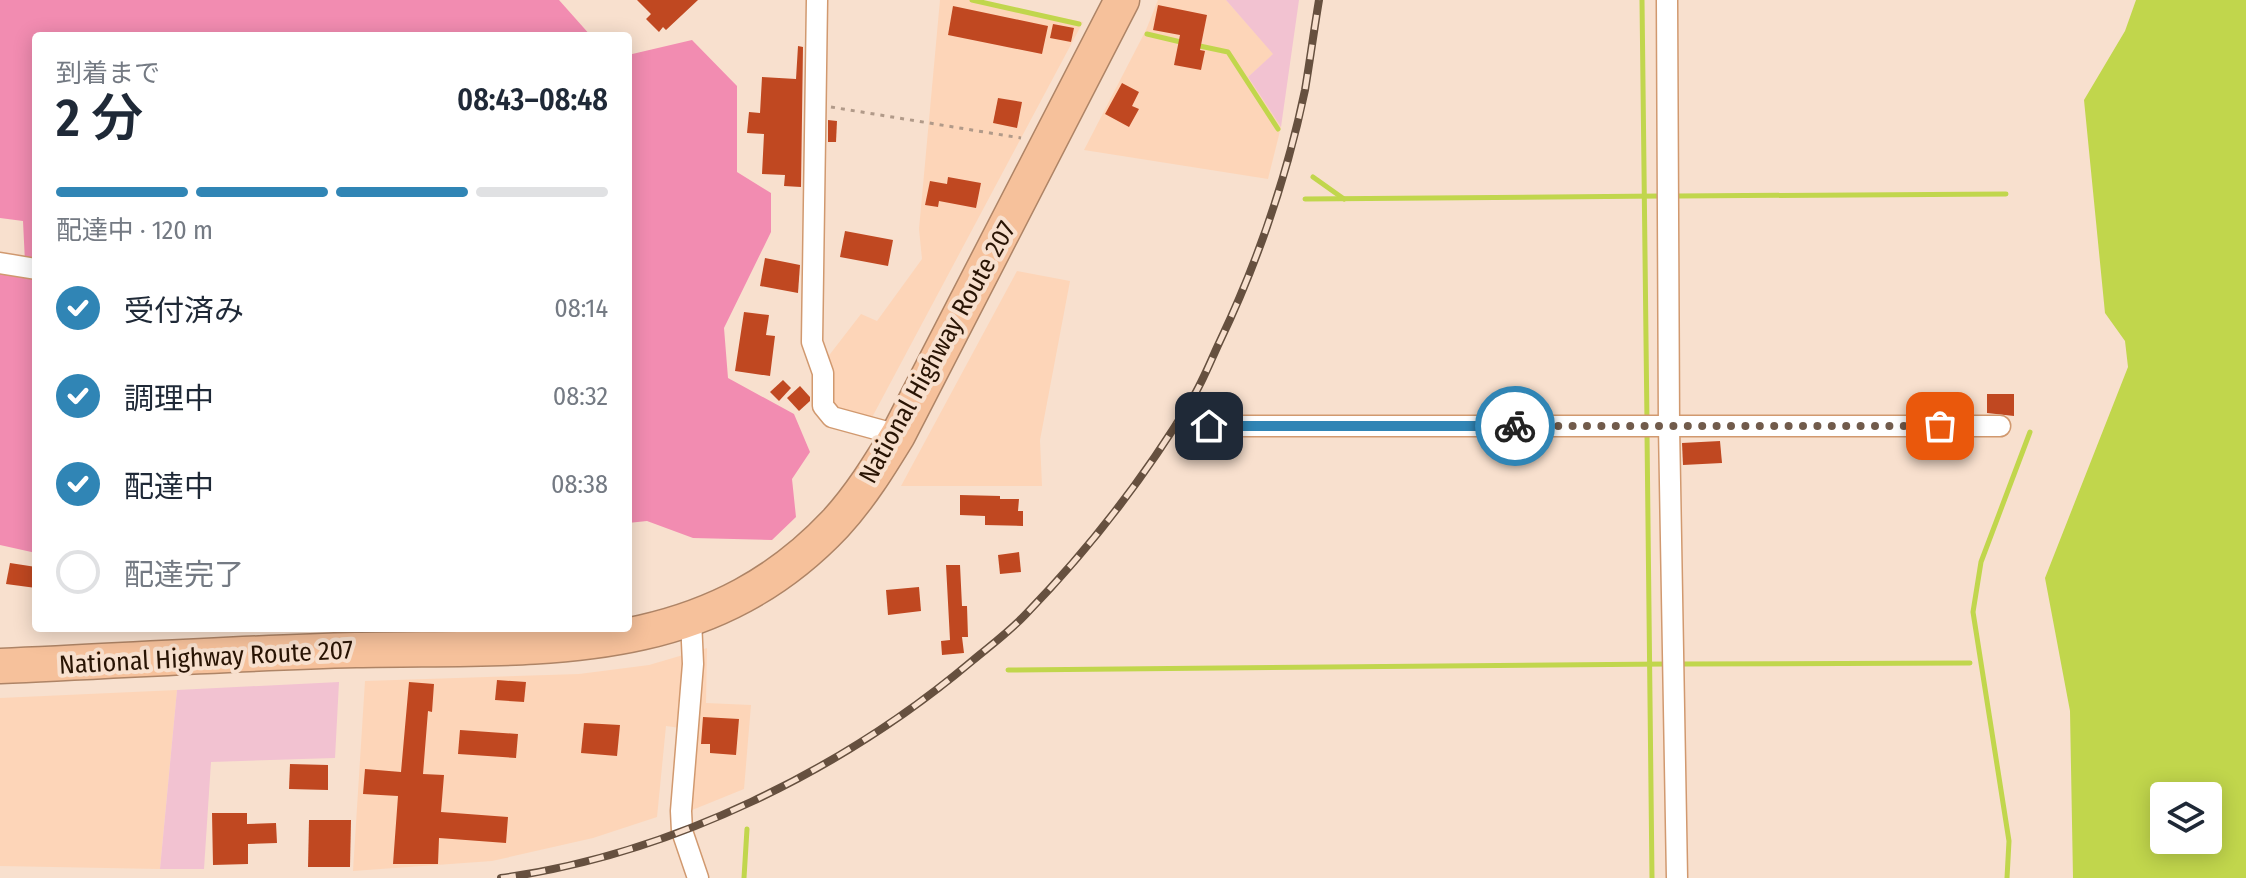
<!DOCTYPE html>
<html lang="ja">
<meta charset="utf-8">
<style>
body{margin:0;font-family:"Fira Sans Condensed","Noto Sans JP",sans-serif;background:#f6f6f7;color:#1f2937;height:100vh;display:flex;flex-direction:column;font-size:30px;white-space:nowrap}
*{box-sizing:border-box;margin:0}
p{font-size:26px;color:#747a83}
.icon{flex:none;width:44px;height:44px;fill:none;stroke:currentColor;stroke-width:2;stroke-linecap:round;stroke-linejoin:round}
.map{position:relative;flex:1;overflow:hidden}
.drawer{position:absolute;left:32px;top:32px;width:600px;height:600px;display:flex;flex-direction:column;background:#fff;border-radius:8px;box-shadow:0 4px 20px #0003}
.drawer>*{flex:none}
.controls{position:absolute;left:2150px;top:782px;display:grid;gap:16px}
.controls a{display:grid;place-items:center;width:72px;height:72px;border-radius:8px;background:#fff;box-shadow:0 4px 20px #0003;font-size:40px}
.pin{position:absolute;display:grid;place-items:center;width:68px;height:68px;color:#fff;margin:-34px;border-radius:16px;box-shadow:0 4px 12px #0006}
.courier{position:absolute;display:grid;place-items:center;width:80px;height:80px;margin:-40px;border:6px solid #3085b5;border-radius:50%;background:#fff;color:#222;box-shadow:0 2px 10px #0007}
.head em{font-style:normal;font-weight:600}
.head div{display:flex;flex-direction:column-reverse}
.head{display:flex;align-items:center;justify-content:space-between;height:136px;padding:0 24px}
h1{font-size:52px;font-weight:600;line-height:60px}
.bar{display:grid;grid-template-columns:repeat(4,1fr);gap:12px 8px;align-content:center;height:96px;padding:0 24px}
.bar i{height:10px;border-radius:6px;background:#e0e1e3}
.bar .on{background:#3085b5}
.bar p{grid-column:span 4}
ol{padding:0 24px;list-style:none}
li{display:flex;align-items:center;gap:24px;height:88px}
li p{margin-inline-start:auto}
li .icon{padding:8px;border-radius:50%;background:#3085b5;color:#fff;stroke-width:4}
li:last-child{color:#747a83}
li i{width:44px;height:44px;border:4px solid #e0e1e3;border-radius:50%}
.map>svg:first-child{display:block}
</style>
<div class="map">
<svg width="2246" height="878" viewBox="0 0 2246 878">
<rect width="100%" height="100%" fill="#f8e0ce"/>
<g fill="#fdd5b8">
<polygon points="940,0 976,0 1083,22 869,423 831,409 827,358 861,314 877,321 922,259 919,229"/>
<polygon points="1158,0 1226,0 1274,54 1248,77 1281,127 1268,179 1084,150 1146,30"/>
<polygon points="1017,271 1070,281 1040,440 1042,486 901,486"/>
<polygon points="707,648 706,703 751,705 744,789 670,819 680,728 666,726 657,817 593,838 492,861 353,871 365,681 579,674 649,665"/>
<polygon points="177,690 160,869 0,866 0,698"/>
</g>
<g fill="#f2c2d1">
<polygon points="1226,0 1299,0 1281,127 1248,77 1273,54"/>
<polygon points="339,682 335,758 211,762 204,869 160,869 177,690"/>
</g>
<g fill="#f28cb1">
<polygon points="0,0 559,0 591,36 36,36 36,553 0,545 0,259 25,262 23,221 0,218"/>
<polygon points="692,40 737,86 737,172 771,193 771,232 724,328 728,378 794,414 810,452 792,479 796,517 772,540 693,538 647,521 628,523 628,55"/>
</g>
<path fill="#c1d64c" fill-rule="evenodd" d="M2136,0H2246V878H2073L2070,711L2045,578L2128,367L2125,341L2105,313L2084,100L2125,31ZM2164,796H2208V840H2164Z"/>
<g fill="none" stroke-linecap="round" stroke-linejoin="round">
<g stroke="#c1d64c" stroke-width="5">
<polyline points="972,0 1079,24"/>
<polyline points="1642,0 1647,423"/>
<polyline points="1147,34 1185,43"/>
<polyline points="1195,45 1228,52 1278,129"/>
<polyline points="1313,177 1344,199"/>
<polyline points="1677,196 2006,194"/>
<polyline points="1305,199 1661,196"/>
<polyline points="1647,433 1652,878"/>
<polyline points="1682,664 1970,663"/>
<polyline points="1008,670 1666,664"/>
<polyline points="744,878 747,829"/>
<polyline points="2007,878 2009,841 1973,612 1981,562 2030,432"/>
</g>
</g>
<g fill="#c04821">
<polygon points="637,0 698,0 666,30 663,27 659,32 646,19 651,14"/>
<polygon points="1158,5 1207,15 1200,50 1205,51 1201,70 1174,65 1180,35 1153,30"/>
<polygon points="953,6 1048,26 1042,54 948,35"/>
<polygon points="1053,24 1074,28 1071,42 1050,38"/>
<polygon points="798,46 803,47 801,187 784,186 785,175 762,174 764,134 747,133 749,112 760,113 762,77 796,79"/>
<polygon points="1122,83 1139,92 1132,106 1139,109 1129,127 1105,114"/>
<polygon points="998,98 1022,102 1017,128 993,123"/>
<polygon points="828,120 837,121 836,142 828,142"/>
<polygon points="948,177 981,183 976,208 939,201 938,207 925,205 930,181 947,184"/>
<polygon points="845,231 893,240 888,266 840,257"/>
<polygon points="765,258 800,265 798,293 760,286"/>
<polygon points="744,312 769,315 766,335 775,336 770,376 735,371"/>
<polygon points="783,380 791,388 779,401 770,392"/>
<polygon points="800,386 810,397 810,401 799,411 787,398"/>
<polygon points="1987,394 2014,394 2014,416 1987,413"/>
<polygon points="1720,441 1722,463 1683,465 1682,443"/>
<polygon points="960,495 1000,496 1000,499 1019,499 1018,511 1023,511 1023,526 985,525 985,516 960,515"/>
<polygon points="1019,552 1021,572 1000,574 998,555"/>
<polygon points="10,563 36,567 36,588 6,584"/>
<polygon points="946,565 960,565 962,606 967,606 968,637 962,637 964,653 942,655 941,641 950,640"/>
<polygon points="919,587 921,611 888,615 886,590"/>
<polygon points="497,680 526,682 524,702 495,700"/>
<polygon points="409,682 434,684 432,712 428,711 423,774 444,775 441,812 508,817 506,843 439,838 438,864 393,864 398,796 363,794 365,769 401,772"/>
<polygon points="703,717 739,719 736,755 710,753 710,744 701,744"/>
<polygon points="584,723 620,725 617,756 581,753"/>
<polygon points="460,730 518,734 516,758 458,754"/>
<polygon points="290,764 328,765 328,790 289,789"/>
<polygon points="212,813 247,813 247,824 276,823 277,843 248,844 248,864 213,865"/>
<polygon points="309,820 351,820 350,867 308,867"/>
</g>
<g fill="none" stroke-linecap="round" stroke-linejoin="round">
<defs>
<g id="street">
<polyline points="817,0 812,342 823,373 823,406 832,417 898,435"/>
<polyline points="1667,0 1669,426 1677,878"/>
<polyline points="0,263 36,269"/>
<polyline points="1209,426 2000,426"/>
<polyline points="691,620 693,664 681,811 682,831 698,878"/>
</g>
<path id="highway" d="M0,666C119,661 237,653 356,650C532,646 702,665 835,524C860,497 879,466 898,435L1122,0"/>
</defs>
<use href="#street" stroke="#d1996f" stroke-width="23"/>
<use href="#highway" stroke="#ae8466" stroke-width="37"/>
<polyline stroke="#b19a89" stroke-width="3" stroke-dasharray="4 6" stroke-linecap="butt" points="831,107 1021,138"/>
<use href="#street" stroke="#fff" stroke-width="20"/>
<use href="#highway" stroke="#f6c19b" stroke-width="34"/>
<defs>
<path id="rail" d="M501,878C670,855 843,770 972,661C990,646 1010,631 1026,614C1089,549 1145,477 1192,399C1203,381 1211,360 1220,341C1258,261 1287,176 1305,90C1310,60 1314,30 1319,0"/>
</defs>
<use href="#rail" stroke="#66503f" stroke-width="8"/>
<use href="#rail" stroke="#f8e0ce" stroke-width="5" stroke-dasharray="15" stroke-linecap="butt"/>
</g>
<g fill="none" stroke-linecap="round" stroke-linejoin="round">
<polyline stroke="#715b4b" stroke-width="8" stroke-dasharray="0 14.4" points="1515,426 1940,426"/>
<polyline stroke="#3085b5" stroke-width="10" points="1209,426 1515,426"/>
</g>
<g text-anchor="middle" stroke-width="8" stroke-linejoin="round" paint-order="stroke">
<g font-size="26" fill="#291404" stroke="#f8e0ce">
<text transform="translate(937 352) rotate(-61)" y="9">National Highway Route 207</text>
<text transform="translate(206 657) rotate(-3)" y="9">National Highway Route 207</text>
</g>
</g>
</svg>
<div class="controls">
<a><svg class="icon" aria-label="layers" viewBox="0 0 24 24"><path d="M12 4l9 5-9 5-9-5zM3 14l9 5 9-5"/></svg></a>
</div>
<div class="pin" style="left:1940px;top:426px;background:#ea580c"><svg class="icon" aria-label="bag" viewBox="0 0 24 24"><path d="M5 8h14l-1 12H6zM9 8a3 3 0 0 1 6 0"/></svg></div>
<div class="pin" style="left:1209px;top:426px;background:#1f2937"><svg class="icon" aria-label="home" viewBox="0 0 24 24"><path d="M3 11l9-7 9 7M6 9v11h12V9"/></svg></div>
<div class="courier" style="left:1515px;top:426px"><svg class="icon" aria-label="bike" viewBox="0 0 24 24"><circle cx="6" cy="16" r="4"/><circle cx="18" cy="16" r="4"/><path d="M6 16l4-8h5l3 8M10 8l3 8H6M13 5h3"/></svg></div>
<section class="drawer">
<div class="head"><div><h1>2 分</h1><p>到着まで</p></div><em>08:43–08:48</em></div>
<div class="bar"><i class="on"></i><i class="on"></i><i class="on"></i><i></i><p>配達中 · 120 m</p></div>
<ol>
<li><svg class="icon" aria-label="check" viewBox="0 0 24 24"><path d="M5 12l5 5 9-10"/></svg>受付済み<p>08:14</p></li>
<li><svg class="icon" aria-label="check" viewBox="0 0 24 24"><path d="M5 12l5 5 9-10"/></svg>調理中<p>08:32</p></li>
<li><svg class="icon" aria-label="check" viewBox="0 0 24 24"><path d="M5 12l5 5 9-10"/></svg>配達中<p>08:38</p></li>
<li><i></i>配達完了</li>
</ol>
</section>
</div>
